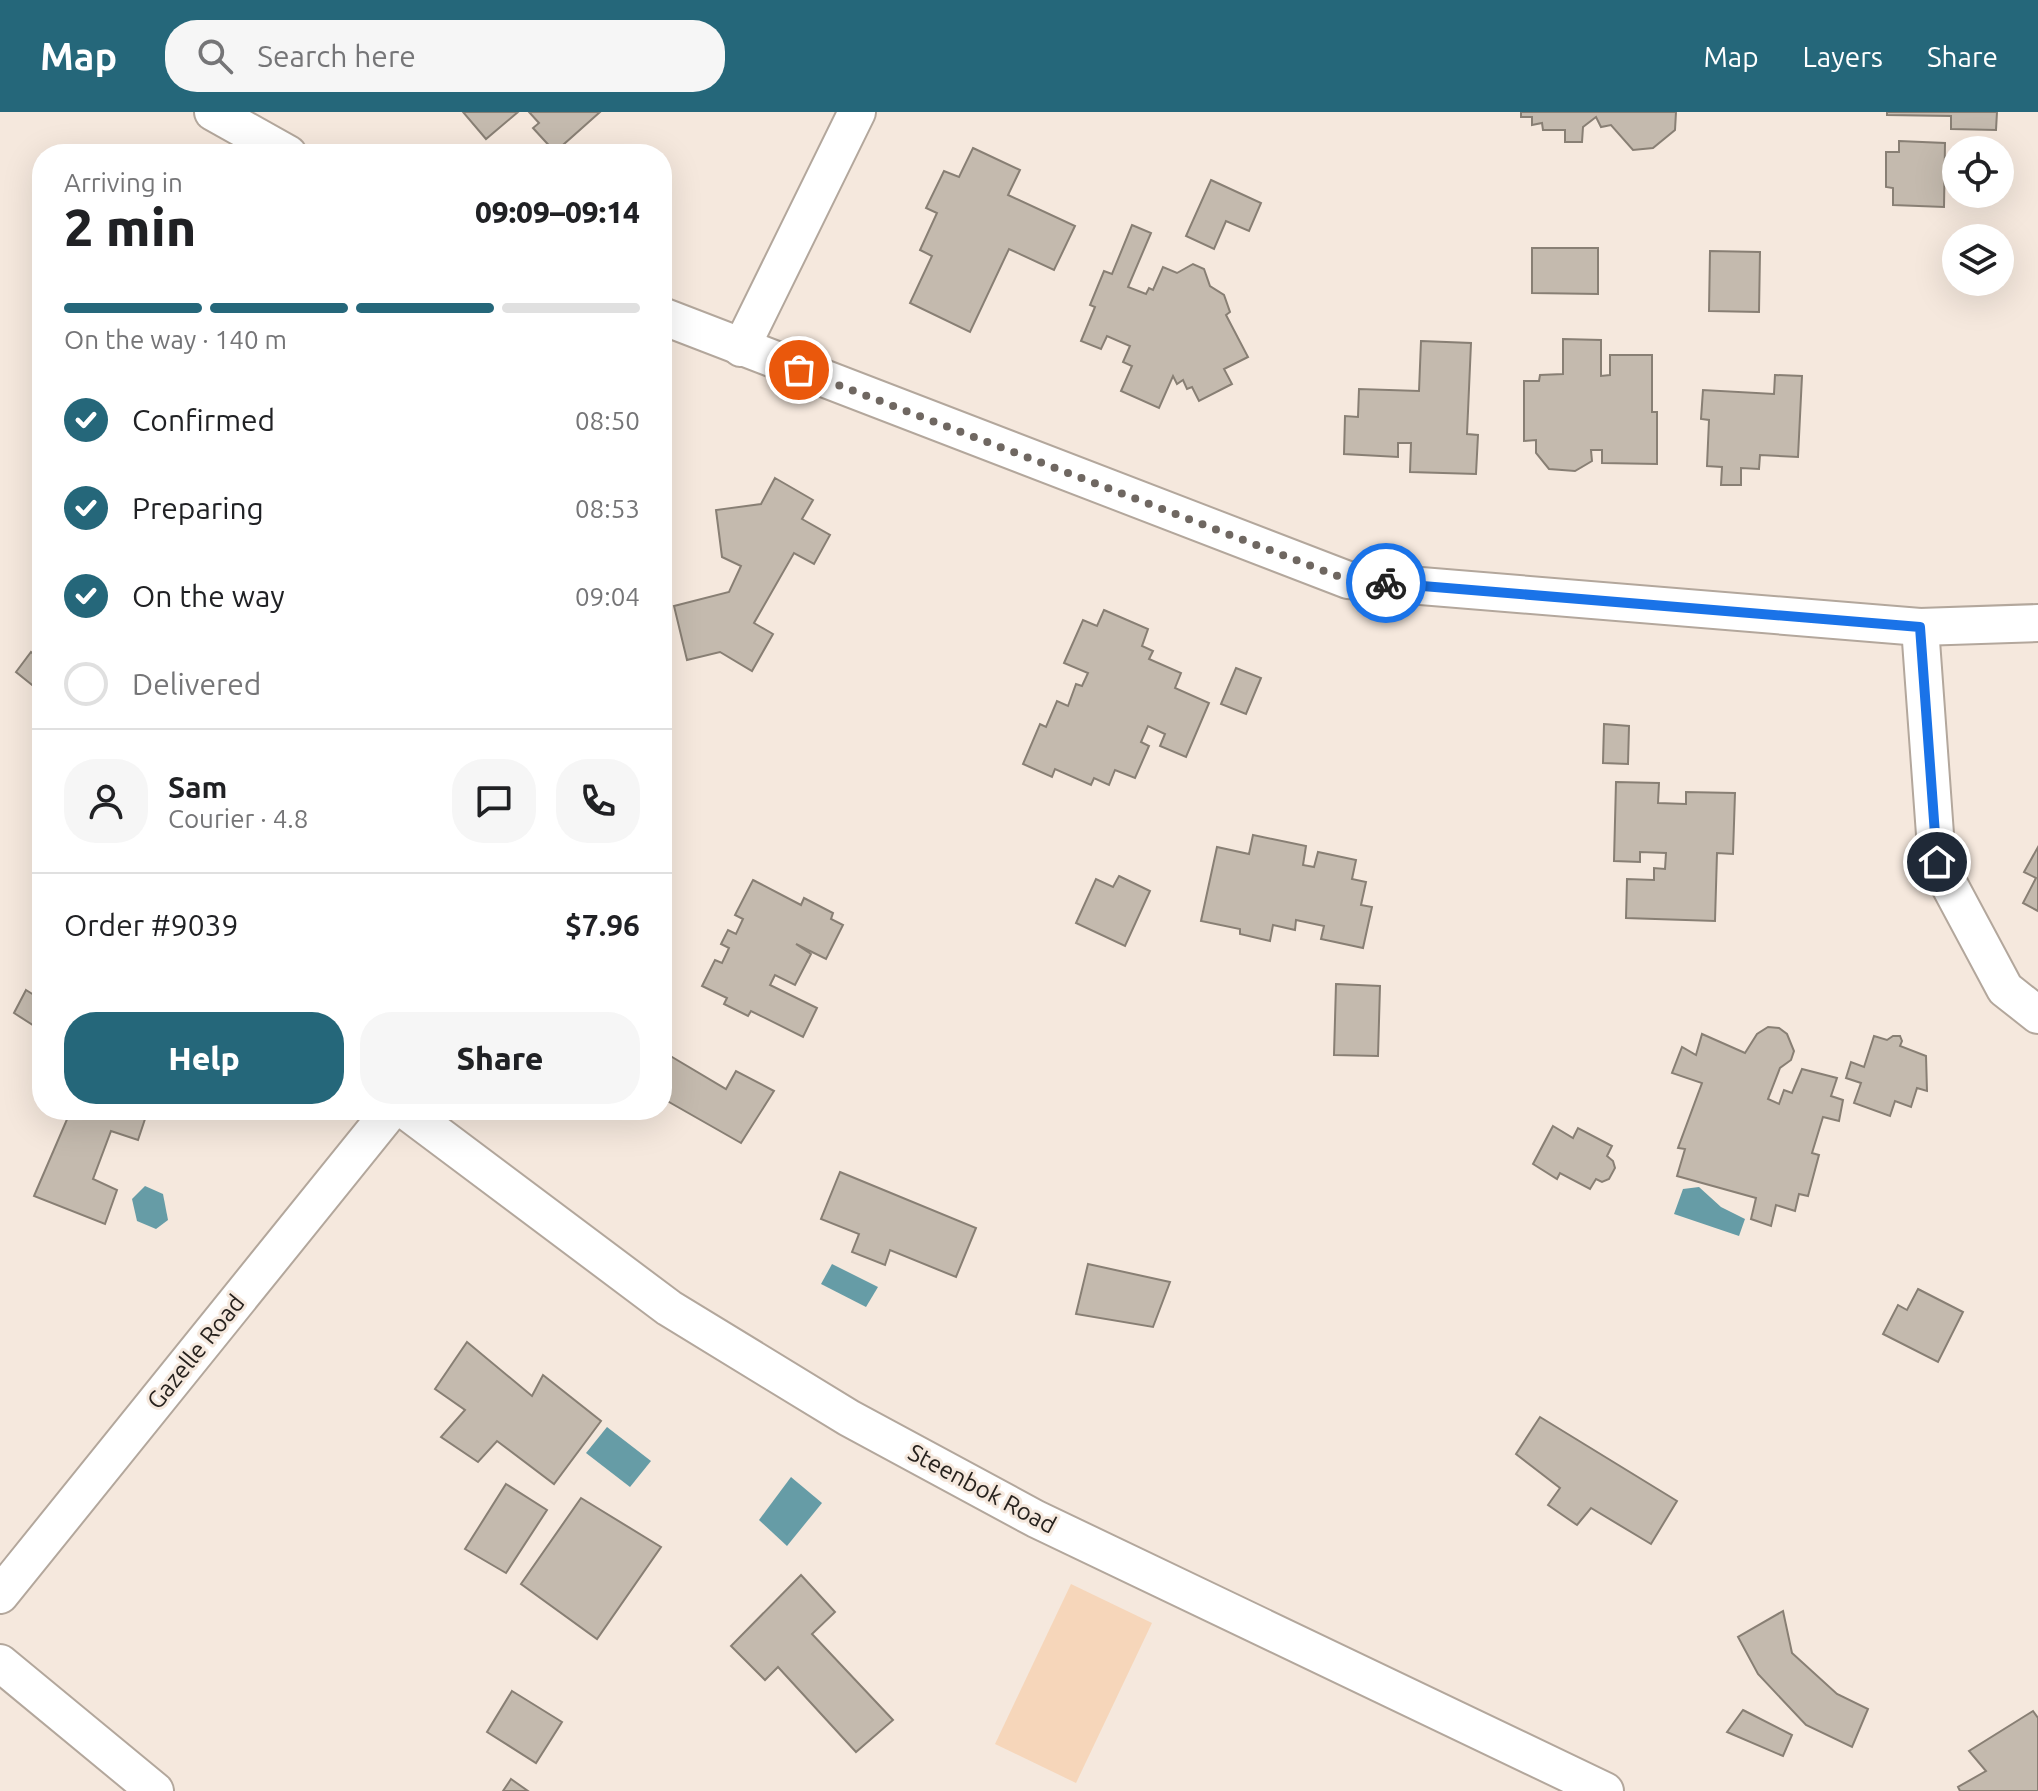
<!DOCTYPE html>
<meta charset="utf-8">
<style>
body{margin:0;font-family:Ubuntu,sans-serif;background:#f6f6f6;color:#202124;height:100vh;display:flex;flex-direction:column;font-size:30px;white-space:nowrap}
*{box-sizing:border-box;margin:0}
p{font-size:26px;color:#757577}
.icon{flex:none;width:44px;height:44px;fill:none;stroke:currentColor;stroke-width:2;stroke-linecap:round;stroke-linejoin:round}
.map{position:relative;flex:1;overflow:hidden}
.panel{position:absolute;left:32px;top:32px;width:640px;height:976px;display:flex;flex-direction:column;background:#fff;border-radius:32px;box-shadow:0 8px 32px #0002}
.panel>*{flex:none}
.buttons{position:absolute;left:1942px;top:24px;display:grid;gap:16px}
.buttons a{display:grid;place-items:center;width:72px;height:72px;border-radius:50%;background:#fff;box-shadow:0 8px 32px #0002;font-size:40px}
.pin{position:absolute;display:grid;place-items:center;width:68px;height:68px;color:#fff;margin:-34px;border:4px solid #fff;border-radius:50%;box-shadow:0 2px 8px #0007}
.courier{position:absolute;display:grid;place-items:center;width:80px;height:80px;margin:-40px;border:6px solid #1a73e8;border-radius:50%;background:#fff;color:#222;box-shadow:0 2px 10px #0007}
.summary em{font-style:normal;font-weight:800}
.summary div{display:flex;flex-direction:column-reverse}
.summary{display:flex;align-items:center;justify-content:space-between;height:136px;padding:0 32px}
h1{font-size:52px;font-weight:800;line-height:60px}
.bar{display:grid;grid-template-columns:repeat(4,1fr);gap:12px 8px;align-content:center;height:96px;padding:0 32px}
.bar i{height:10px;border-radius:6px;background:#e0e0e0}
.bar .selected{background:#25677a}
.bar p{grid-column:span 4}
.line{display:flex;align-items:center;gap:20px;padding:0 32px;border-top:2px solid #e0e0e0}
.line div{flex:1}
.round{display:grid;place-items:center;flex:none;width:84px;height:84px;border-radius:32px;background:#f6f6f6}
ol{padding:0 32px;list-style:none}
li{display:flex;align-items:center;gap:24px;height:88px}
li p{margin-inline-start:auto}
li .icon{padding:8px;border-radius:50%;background:#25677a;color:#fff;stroke-width:4}
li:last-child{color:#757577}
li i{width:44px;height:44px;border:4px solid #e0e0e0;border-radius:50%}
.button{display:flex;gap:16px;margin-top:auto;padding:16px 32px}
.button a{flex:1;height:92px;border-radius:32px;background:#25677a;color:#fff;font-size:32px;font-weight:800;line-height:92px;text-align:center}
.button a+a{background:#f6f6f6;color:#202124}
header{display:flex;align-items:center;gap:48px;box-sizing:border-box;height:112px;padding:0 40px;background:#25677a;color:#fff}
header strong{font-size:38px}
nav{display:flex;gap:44px;margin-inline-start:auto;font-size:28px}
.search{width:560px;height:72px;background:#f6f6f6;display:flex;align-items:center;gap:20px;box-sizing:border-box;padding:0 28px;border-radius:32px;color:#757577;font-size:30px}
.map>svg:first-child{display:block}
</style>
<header>
<strong>Map</strong>
<div class="search"><svg class="icon" aria-label="search" viewBox="0 0 24 24"><circle cx="10" cy="10" r="6"/><path d="M15 15l6 6"/></svg>Search here</div>
<nav><a>Map</a><a>Layers</a><a>Share</a></nav>
</header>
<div class="map">
<svg width="2038" height="1679" viewBox="0 0 2038 1679">
<rect width="100%" height="100%" fill="#f5e8dd"/>
<polygon fill="#f6d6ba" points="1071,1472 1152,1511 1076,1671 995,1632"/>
<g fill="#669ca6">
<polygon points="145,1074 163,1082 168,1108 156,1117 137,1109 132,1087"/>
<polygon points="1699,1075 1721,1095 1745,1107 1739,1124 1674,1102 1683,1077"/>
<polygon points="832,1152 878,1175 866,1195 821,1172"/>
<polygon points="607,1315 651,1349 630,1375 586,1341"/>
<polygon points="791,1365 822,1391 787,1434 759,1408"/>
</g>
<g fill="#c4baae" stroke="#887f74" stroke-width="2">
<polygon points="463,0 518,0 486,27"/>
<polygon points="529,0 600,0 555,40 533,16 539,11"/>
<polygon points="1521,0 1676,0 1675,18 1653,36 1633,38 1611,13 1601,15 1596,5 1583,15 1582,30 1565,30 1565,18 1543,18 1542,11 1532,13 1532,5 1521,5"/>
<polygon points="1887,0 1997,0 1996,18 1951,17 1951,4 1887,3"/>
<polygon points="1899,29 1945,31 1944,95 1893,93 1893,76 1886,75 1886,40 1899,40"/>
<polygon points="973,36 1020,58 1008,83 1075,114 1054,158 1009,137 970,220 910,191 932,144 920,138 937,101 926,96 944,59 959,65"/>
<polygon points="1211,68 1261,91 1249,119 1226,109 1214,137 1186,124"/>
<polygon points="1132,113 1151,121 1128,175 1146,182 1149,176 1153,178 1163,155 1177,161 1193,152 1204,157 1210,174 1224,183 1230,200 1226,203 1248,245 1224,257 1232,272 1199,289 1192,275 1187,277 1183,268 1177,272 1173,264 1159,296 1121,279 1132,254 1123,250 1130,234 1107,224 1101,237 1081,229 1095,195 1090,193 1104,159 1112,162"/>
<polygon points="1532,136 1598,136 1598,182 1532,181"/>
<polygon points="1710,139 1760,140 1759,200 1709,199"/>
<polygon points="1563,227 1601,228 1601,264 1610,263 1610,243 1652,243 1652,300 1657,300 1657,352 1602,351 1602,338 1591,338 1592,349 1575,359 1549,357 1536,341 1536,328 1524,329 1524,269 1539,269 1540,263 1563,262"/>
<polygon points="1421,229 1471,231 1467,322 1478,323 1476,362 1410,360 1411,331 1398,331 1398,345 1344,342 1345,304 1358,305 1359,277 1419,279"/>
<polygon points="1775,263 1802,264 1798,345 1760,343 1759,357 1741,356 1741,373 1721,373 1722,355 1707,354 1709,308 1701,307 1703,278 1774,282"/>
<polygon points="775,366 813,388 802,407 830,423 814,452 794,441 754,511 773,522 752,559 720,540 687,548 674,494 729,480 741,454 722,445 716,398 761,392"/>
<polygon points="1104,498 1148,517 1142,534 1153,539 1149,547 1181,561 1175,576 1209,591 1186,645 1160,634 1165,622 1148,614 1141,630 1149,634 1135,666 1115,658 1109,673 1094,666 1091,673 1055,657 1052,665 1023,652 1040,612 1046,615 1057,589 1068,594 1076,572 1082,574 1088,561 1064,551 1083,508 1097,514"/>
<polygon points="31,540 40,548 42,545 42,581 16,560"/>
<polygon points="1236,556 1261,566 1246,602 1221,592"/>
<polygon points="1604,612 1629,614 1628,652 1603,651"/>
<polygon points="1616,670 1659,671 1658,691 1686,692 1686,680 1735,681 1733,742 1717,741 1715,809 1626,806 1627,767 1654,768 1654,756 1665,757 1666,741 1640,740 1640,750 1614,749"/>
<polygon points="1253,723 1306,734 1303,753 1314,755 1318,740 1356,748 1352,767 1366,770 1361,793 1372,795 1363,836 1321,827 1324,814 1296,808 1295,818 1273,813 1270,829 1240,822 1240,817 1201,809 1217,735 1249,742"/>
<polygon points="2038,735 2038,799 2023,791 2036,766 2024,760"/>
<polygon points="1119,764 1150,779 1125,834 1076,811 1096,767 1113,775"/>
<polygon points="753,768 801,793 804,786 833,801 831,807 843,813 826,847 796,832 811,842 795,873 775,863 770,873 817,896 803,925 751,899 748,904 724,892 727,886 702,874 715,848 722,851 729,836 721,832 728,818 736,822 743,807 735,803"/>
<polygon points="1336,872 1380,874 1378,944 1334,943"/>
<polygon points="26,878 42,888 42,919 14,901"/>
<polygon points="1768,915 1779,916 1787,922 1794,939 1791,948 1780,956 1768,987 1779,992 1784,978 1792,981 1802,957 1837,966 1831,984 1843,988 1839,1009 1823,1005 1812,1041 1819,1043 1808,1084 1799,1082 1795,1099 1776,1093 1771,1114 1751,1107 1756,1086 1677,1064 1685,1037 1678,1036 1702,971 1672,961 1682,935 1696,943 1702,922 1745,941 1757,922"/>
<polygon points="1874,924 1887,928 1893,924 1900,924 1902,929 1900,934 1926,944 1927,979 1917,976 1911,995 1895,989 1890,1004 1854,991 1861,971 1846,966 1851,950 1864,955"/>
<polygon points="662,939 726,977 736,959 774,979 741,1031 662,986"/>
<polygon points="71,998 148,998 138,1028 111,1019 93,1067 117,1078 105,1112 34,1084"/>
<polygon points="1553,1014 1573,1026 1578,1016 1612,1034 1607,1044 1613,1049 1615,1056 1609,1067 1602,1070 1596,1067 1590,1077 1560,1061 1557,1067 1533,1052"/>
<polygon points="840,1060 976,1116 956,1165 890,1138 885,1153 852,1140 859,1122 821,1107"/>
<polygon points="1088,1152 1170,1170 1153,1215 1076,1202"/>
<polygon points="1918,1177 1963,1200 1938,1250 1883,1222 1898,1193 1907,1198"/>
<polygon points="467,1230 532,1284 543,1263 601,1309 554,1372 497,1329 478,1350 441,1325 465,1298 435,1277"/>
<polygon points="1540,1305 1677,1389 1651,1432 1591,1396 1577,1413 1548,1393 1560,1376 1516,1342"/>
<polygon points="506,1372 547,1398 506,1461 465,1437"/>
<polygon points="581,1386 661,1435 597,1527 521,1472"/>
<polygon points="801,1463 835,1500 812,1522 893,1608 856,1640 778,1555 765,1568 731,1534"/>
<polygon points="1783,1499 1792,1541 1837,1582 1868,1597 1852,1635 1806,1613 1758,1562 1738,1525"/>
<polygon points="512,1579 562,1610 536,1651 487,1620"/>
<polygon points="1743,1598 1792,1623 1783,1644 1727,1620"/>
<polygon points="2033,1599 2038,1606 2038,1679 1960,1679 1958,1675 1986,1659 1969,1639"/>
<polygon points="511,1667 528,1679 503,1679"/>
</g>
<g fill="none" stroke-linecap="round" stroke-linejoin="round">
<defs>
<g id="street">
<polyline points="213,0 288,42"/>
<polyline points="662,204 1348,468 1920,515 2038,511"/>
<polyline points="741,236 857,0"/>
<polyline points="1920,515 1937,750 2005,877 2038,903"/>
<polyline points="405,998 669,1196 849,1306 1036,1407 1605,1679"/>
<polyline points="0,1483 391,998"/>
<polyline points="0,1551 155,1679"/>
</g>
</defs>
<use href="#street" stroke="#b3a79c" stroke-width="40"/>
<use href="#street" stroke="#fff" stroke-width="36"/>
</g>
<g fill="none" stroke-linecap="round" stroke-linejoin="round">
<polyline stroke="#6f6761" stroke-width="8" stroke-dasharray="0 14.4" points="799,258 1348,468 1386,471"/>
<polyline stroke="#1a73e8" stroke-width="10" points="1386,471 1920,515 1937,750"/>
</g>
<g text-anchor="middle" stroke-width="6" stroke-linejoin="round" paint-order="stroke">
<g font-size="24" fill="#27221e" stroke="#f5e8dd">
<text transform="translate(196 1240) rotate(-51)" y="8">Gazelle Road</text>
<text transform="translate(982 1377) rotate(28)" y="8">Steenbok Road</text>
</g>
</g>
</svg>
<div class="buttons">
<a><svg class="icon" aria-label="locate" viewBox="0 0 24 24"><circle cx="12" cy="12" r="6"/><path d="M12 2v4M12 18v4M2 12h4M18 12h4"/></svg></a>
<a><svg class="icon" aria-label="layers" viewBox="0 0 24 24"><path d="M12 4l9 5-9 5-9-5zM3 14l9 5 9-5"/></svg></a>
</div>
<div class="pin" style="left:799px;top:258px;background:#ea580c"><svg class="icon" aria-label="bag" viewBox="0 0 24 24"><path d="M5 8h14l-1 12H6zM9 8a3 3 0 0 1 6 0"/></svg></div>
<div class="pin" style="left:1937px;top:750px;background:#1f2937"><svg class="icon" aria-label="home" viewBox="0 0 24 24"><path d="M3 11l9-7 9 7M6 9v11h12V9"/></svg></div>
<div class="courier" style="left:1386px;top:471px"><svg class="icon" aria-label="bike" viewBox="0 0 24 24"><circle cx="6" cy="16" r="4"/><circle cx="18" cy="16" r="4"/><path d="M6 16l4-8h5l3 8M10 8l3 8H6M13 5h3"/></svg></div>
<section class="panel">
<div class="summary"><div><h1>2 min</h1><p>Arriving in</p></div><em>09:09–09:14</em></div>
<div class="bar"><i class="selected"></i><i class="selected"></i><i class="selected"></i><i></i><p>On the way · 140 m</p></div>
<ol>
<li><svg class="icon" aria-label="check" viewBox="0 0 24 24"><path d="M5 12l5 5 9-10"/></svg>Confirmed<p>08:50</p></li>
<li><svg class="icon" aria-label="check" viewBox="0 0 24 24"><path d="M5 12l5 5 9-10"/></svg>Preparing<p>08:53</p></li>
<li><svg class="icon" aria-label="check" viewBox="0 0 24 24"><path d="M5 12l5 5 9-10"/></svg>On the way<p>09:04</p></li>
<li><i></i>Delivered</li>
</ol>
<div class="line" style="height:144px"><a class="round"><svg class="icon" aria-label="person" viewBox="0 0 24 24"><circle cx="12" cy="8" r="4"/><path d="M4 21q1-7 8-7t8 7"/></svg></a><div><b>Sam</b><p>Courier · 4.8</p></div><a class="round"><svg class="icon" aria-label="chat" viewBox="0 0 24 24"><path d="M4 5h16v11H9l-5 4z"/></svg></a><a class="round"><svg class="icon" aria-label="phone" viewBox="0 0 24 24"><path d="M5 4h4l2 5-3 2q2 4 5 5l2-3 5 2v4C11 20 4 13 5 4z"/></svg></a></div>
<div class="line" style="height:104px"><div>Order #9039</div><b>$7.96</b></div>
<div class="button"><a>Help</a><a>Share</a></div>
</section>
</div>
